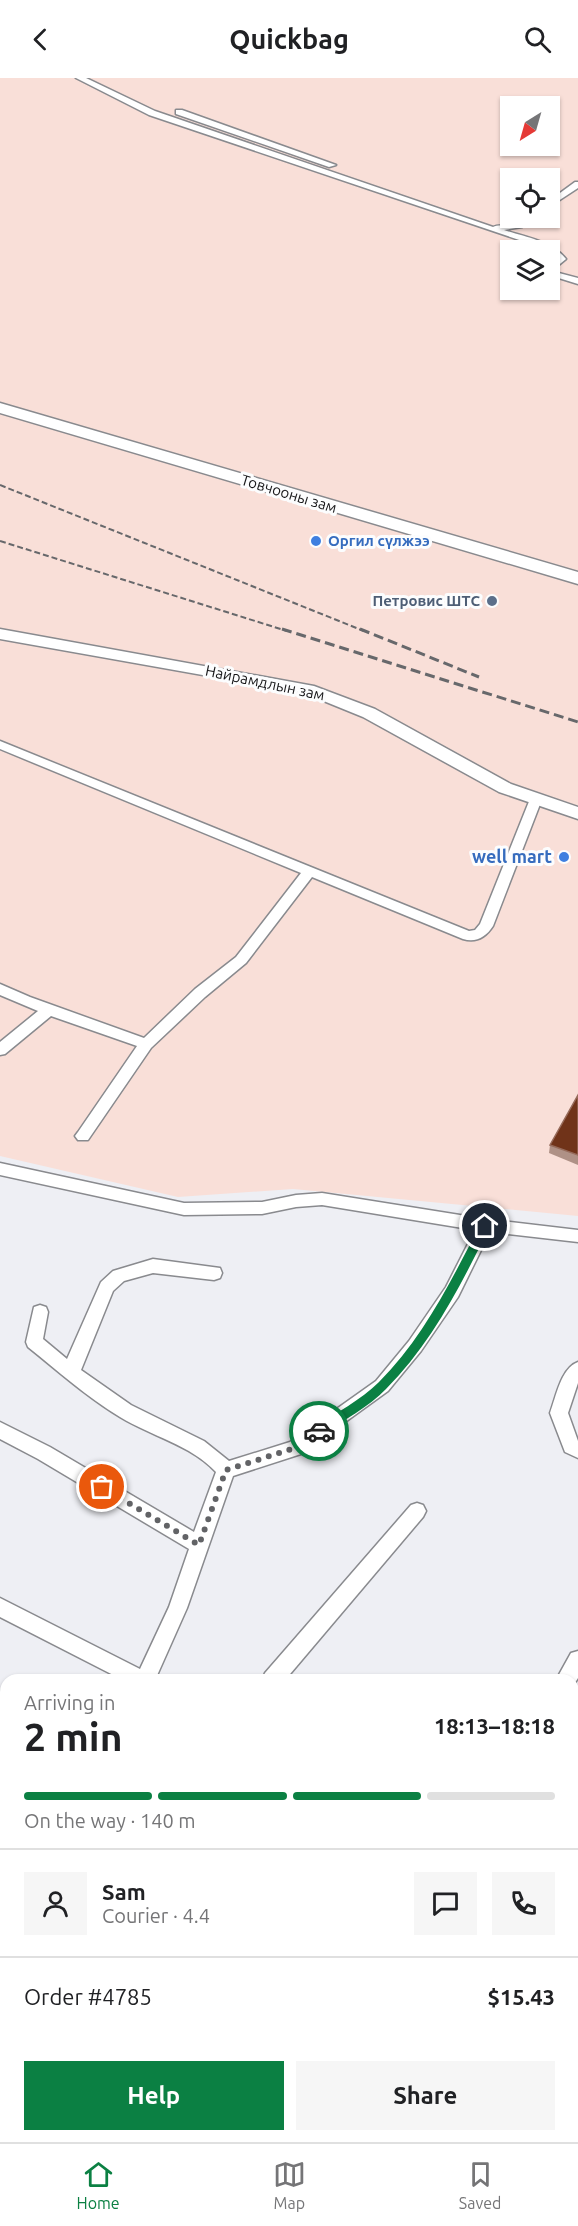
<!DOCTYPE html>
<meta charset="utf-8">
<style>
body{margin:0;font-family:Ubuntu,sans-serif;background:#f6f6f6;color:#202124;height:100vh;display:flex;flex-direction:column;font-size:22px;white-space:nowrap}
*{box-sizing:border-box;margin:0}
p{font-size:20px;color:#757577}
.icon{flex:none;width:33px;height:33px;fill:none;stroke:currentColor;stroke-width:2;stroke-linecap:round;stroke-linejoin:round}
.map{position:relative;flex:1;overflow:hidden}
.sheet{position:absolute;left:0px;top:1596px;width:579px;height:468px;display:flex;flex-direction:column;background:#fff;border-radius:18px 18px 0 0;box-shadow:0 2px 4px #0004}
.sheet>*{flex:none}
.needle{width:39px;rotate:217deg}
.controls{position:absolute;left:500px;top:18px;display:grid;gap:12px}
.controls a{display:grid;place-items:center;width:60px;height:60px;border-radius:0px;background:#fff;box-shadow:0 2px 4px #0004;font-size:30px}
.pin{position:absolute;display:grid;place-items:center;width:51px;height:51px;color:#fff;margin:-26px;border:3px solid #fff;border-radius:50%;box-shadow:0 2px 6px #0007}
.courier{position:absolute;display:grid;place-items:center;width:60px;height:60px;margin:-30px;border:4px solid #0b8043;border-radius:50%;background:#fff;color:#222;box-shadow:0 2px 8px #0007}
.overview em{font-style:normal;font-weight:600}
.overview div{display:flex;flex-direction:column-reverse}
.overview{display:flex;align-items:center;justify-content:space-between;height:102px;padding:0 24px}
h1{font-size:39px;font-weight:600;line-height:45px}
.bar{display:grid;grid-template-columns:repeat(4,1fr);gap:9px 6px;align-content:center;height:72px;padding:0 24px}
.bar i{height:8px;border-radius:4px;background:#e0e0e0}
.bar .current{background:#0b8043}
.bar p{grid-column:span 4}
.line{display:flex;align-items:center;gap:15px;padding:0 24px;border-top:2px solid #e0e0e0}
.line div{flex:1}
.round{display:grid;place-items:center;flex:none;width:63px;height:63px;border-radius:0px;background:#f6f6f6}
.button{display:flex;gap:12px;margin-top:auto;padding:12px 24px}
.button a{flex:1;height:69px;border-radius:0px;background:#0b8043;color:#fff;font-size:24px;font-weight:600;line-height:69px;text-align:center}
.button a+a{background:#f6f6f6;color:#202124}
header{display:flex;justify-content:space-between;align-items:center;height:78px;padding:0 24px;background:#fff;font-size:27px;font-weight:600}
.dock{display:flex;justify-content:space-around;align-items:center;height:84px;border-top:2px solid #e0e0e0;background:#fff;font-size:16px;color:#757577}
.dock a{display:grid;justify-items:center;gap:3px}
.dock .current{color:#0b8043}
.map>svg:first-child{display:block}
</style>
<header><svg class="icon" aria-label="back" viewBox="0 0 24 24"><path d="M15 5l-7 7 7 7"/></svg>Quickbag<svg class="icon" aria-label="search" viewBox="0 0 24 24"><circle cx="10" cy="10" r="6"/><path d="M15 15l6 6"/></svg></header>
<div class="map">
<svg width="578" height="2064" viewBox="0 0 578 2064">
<rect width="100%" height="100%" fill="#eeeff4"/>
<path fill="#f9dfd8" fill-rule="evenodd" d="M0,0H578V1138L293,1111L178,1119L0,1078ZM510,28H549V68H510ZM510,100H549V140H510ZM510,172H549V212H510Z"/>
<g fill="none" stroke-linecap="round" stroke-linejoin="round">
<defs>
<g id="street">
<path d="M76,0H86L155,33L493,149C499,146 505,149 512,147C521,145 526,140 536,140L522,149L504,152C525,159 552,163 566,181L555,190V194L578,200V206L549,197V186L557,181L549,172L149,37Z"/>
<polygon points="176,32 182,32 336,87 329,89 176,36"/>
<polygon points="575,104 578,104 578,110 549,129 549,123"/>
<path d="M0,663L469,853L475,852L480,846L530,721L536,717L542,721L493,848C486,859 476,865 463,861L312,799L246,885L205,919L151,970L88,1062H78L75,1058L78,1054L137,968L51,938L5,976L0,977V964L38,933L0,917V906L30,919L144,960L195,911L236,879L301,795L0,671Z"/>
<path d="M0,1085L184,1125L262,1124L296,1117L322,1115L485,1141L578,1152V1164L490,1154L458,1219L421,1273L388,1313L301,1376L233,1398L187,1530L155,1602H123L0,1539V1520L140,1591L169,1529L189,1471L38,1381L0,1361V1344L50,1369L194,1454L216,1394C191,1367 151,1358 120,1339C87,1319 58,1293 28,1269L26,1264L34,1229L40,1227L46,1229L48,1234L43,1261L67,1281L101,1204L113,1193L153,1181L220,1190L222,1195L220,1200L214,1202L153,1195L124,1203L113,1213L81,1292L131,1327L204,1363L229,1383L290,1364L376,1303L409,1263L446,1209L475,1152L322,1127L296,1129L262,1136L184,1137L0,1097Z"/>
<path d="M578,1284V1305L568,1335L578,1363V1380L565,1374L550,1335C556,1319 561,1290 578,1284Z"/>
<polygon points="417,1425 423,1427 426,1433 423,1439 285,1602 262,1602 265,1595 411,1427"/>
<polygon points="578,1573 578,1600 573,1608 573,1602 556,1602 571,1575"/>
<polygon points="0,1668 6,1670 6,1691 0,1689"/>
<polygon points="573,1851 578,1853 578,1905 573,1907 573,1876 576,1875 573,1874"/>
<polygon points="0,1914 6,1917 6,1939 0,1936"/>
<polygon points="578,1917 578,1967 573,1969 573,1919"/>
<polygon points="198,2058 227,2058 229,2064 200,2064"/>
<polygon points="380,2058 409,2058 407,2064 378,2064"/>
</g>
<polygon id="secondary" points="0,551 314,608 375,631 511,706 578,729 578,741 499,714 363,639 304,615 0,561"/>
<polygon id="highway" points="0,325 578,494 578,506 0,335"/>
</defs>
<use href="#street" stroke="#898a8e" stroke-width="3"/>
<use href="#secondary" stroke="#898a8e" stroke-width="3"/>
<use href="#highway" stroke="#898a8e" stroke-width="3"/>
<use href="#street" fill="#fff" fill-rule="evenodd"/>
<use href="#secondary" fill="#fff" fill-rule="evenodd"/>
<use href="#highway" fill="#fff" fill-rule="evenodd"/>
<g stroke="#67686b" stroke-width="2" stroke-dasharray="6 3" stroke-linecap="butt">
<polyline points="0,407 364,553"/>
<polyline points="0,463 287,553"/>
</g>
<g stroke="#67686b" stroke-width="3" stroke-dasharray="10 5" stroke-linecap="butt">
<polyline points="282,551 578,644"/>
<polyline points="360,551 479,599"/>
</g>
</g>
<polygon fill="#af9186" points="578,1017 578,1087 549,1075 550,1067"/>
<polygon fill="#703319" stroke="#966b5b" stroke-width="1.5" points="578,1017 578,1077 550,1067"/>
<path fill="#0b8043" d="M485,1143L490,1148C462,1205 432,1265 386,1311C369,1329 343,1342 323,1357H315V1350C335,1335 361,1322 379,1304C424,1259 452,1201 481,1145Z"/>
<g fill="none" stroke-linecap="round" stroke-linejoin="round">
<polyline stroke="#626366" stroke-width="6" stroke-dasharray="0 10.8" points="102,1409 199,1467 226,1392 295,1370 319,1353"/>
</g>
<g fill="#3f7fe0" stroke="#fcfdfe" stroke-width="2">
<circle cx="316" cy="463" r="6"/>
<circle cx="564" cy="779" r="6"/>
</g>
<circle fill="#5c6f8a" stroke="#fcfdfe" stroke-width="2" cx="492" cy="523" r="6"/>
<g text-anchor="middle" stroke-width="6" stroke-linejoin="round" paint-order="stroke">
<g font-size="15" fill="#171719" stroke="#fcfdfe">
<text transform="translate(289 416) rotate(17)" y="5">Товчооны зам</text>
<text transform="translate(265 605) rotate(12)" y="5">Найрамдлын зам</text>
</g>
<g font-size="15" font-weight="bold" fill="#366cbe" stroke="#fcfdfe" text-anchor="start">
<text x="328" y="468">Оргил сүлжээ</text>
</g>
<g font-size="15" font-weight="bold" fill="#4e5e75" stroke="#fcfdfe" text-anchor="end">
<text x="480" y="528">Петровис ШТС</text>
</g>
<g font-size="18" font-weight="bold" fill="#366cbe" stroke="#fcfdfe" text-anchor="end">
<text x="552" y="785">well mart</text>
</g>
</g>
</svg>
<div class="controls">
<a><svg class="needle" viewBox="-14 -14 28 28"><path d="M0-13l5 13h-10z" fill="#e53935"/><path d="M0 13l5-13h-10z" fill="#757577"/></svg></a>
<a><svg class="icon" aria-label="locate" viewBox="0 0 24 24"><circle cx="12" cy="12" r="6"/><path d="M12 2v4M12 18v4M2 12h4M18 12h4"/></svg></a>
<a><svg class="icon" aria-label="layers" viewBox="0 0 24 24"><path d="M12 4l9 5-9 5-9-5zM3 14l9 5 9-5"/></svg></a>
</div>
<div class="pin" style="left:102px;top:1409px;background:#ea580c"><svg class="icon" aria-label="bag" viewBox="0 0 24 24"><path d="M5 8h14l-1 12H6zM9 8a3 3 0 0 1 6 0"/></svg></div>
<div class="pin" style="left:485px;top:1148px;background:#1f2937"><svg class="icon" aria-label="home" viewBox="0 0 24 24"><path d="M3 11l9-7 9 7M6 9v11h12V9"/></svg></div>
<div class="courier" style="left:319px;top:1353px"><svg class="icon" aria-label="car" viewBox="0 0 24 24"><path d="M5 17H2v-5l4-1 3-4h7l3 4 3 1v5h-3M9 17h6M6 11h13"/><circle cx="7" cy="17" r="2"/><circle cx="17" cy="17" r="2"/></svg></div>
<section class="sheet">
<div class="overview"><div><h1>2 min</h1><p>Arriving in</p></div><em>18:13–18:18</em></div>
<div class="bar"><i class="current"></i><i class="current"></i><i class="current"></i><i></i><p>On the way · 140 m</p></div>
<div class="line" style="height:108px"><a class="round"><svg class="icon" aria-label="person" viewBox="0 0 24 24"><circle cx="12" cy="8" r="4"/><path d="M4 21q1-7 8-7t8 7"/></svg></a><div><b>Sam</b><p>Courier · 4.4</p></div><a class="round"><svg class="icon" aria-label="chat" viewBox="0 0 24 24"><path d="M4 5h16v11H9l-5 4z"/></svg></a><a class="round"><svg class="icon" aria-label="phone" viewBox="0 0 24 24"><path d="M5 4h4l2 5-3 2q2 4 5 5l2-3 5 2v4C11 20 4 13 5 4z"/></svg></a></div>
<div class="line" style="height:78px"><div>Order #4785</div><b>$15.43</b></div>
<div class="button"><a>Help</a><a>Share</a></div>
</section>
</div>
<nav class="dock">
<a class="current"><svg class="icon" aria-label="home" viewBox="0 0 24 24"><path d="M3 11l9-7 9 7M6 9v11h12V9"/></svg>Home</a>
<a><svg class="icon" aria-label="map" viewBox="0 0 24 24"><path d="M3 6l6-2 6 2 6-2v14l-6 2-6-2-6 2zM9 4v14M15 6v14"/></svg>Map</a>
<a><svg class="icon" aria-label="saved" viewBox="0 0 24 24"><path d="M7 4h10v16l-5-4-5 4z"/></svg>Saved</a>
</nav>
